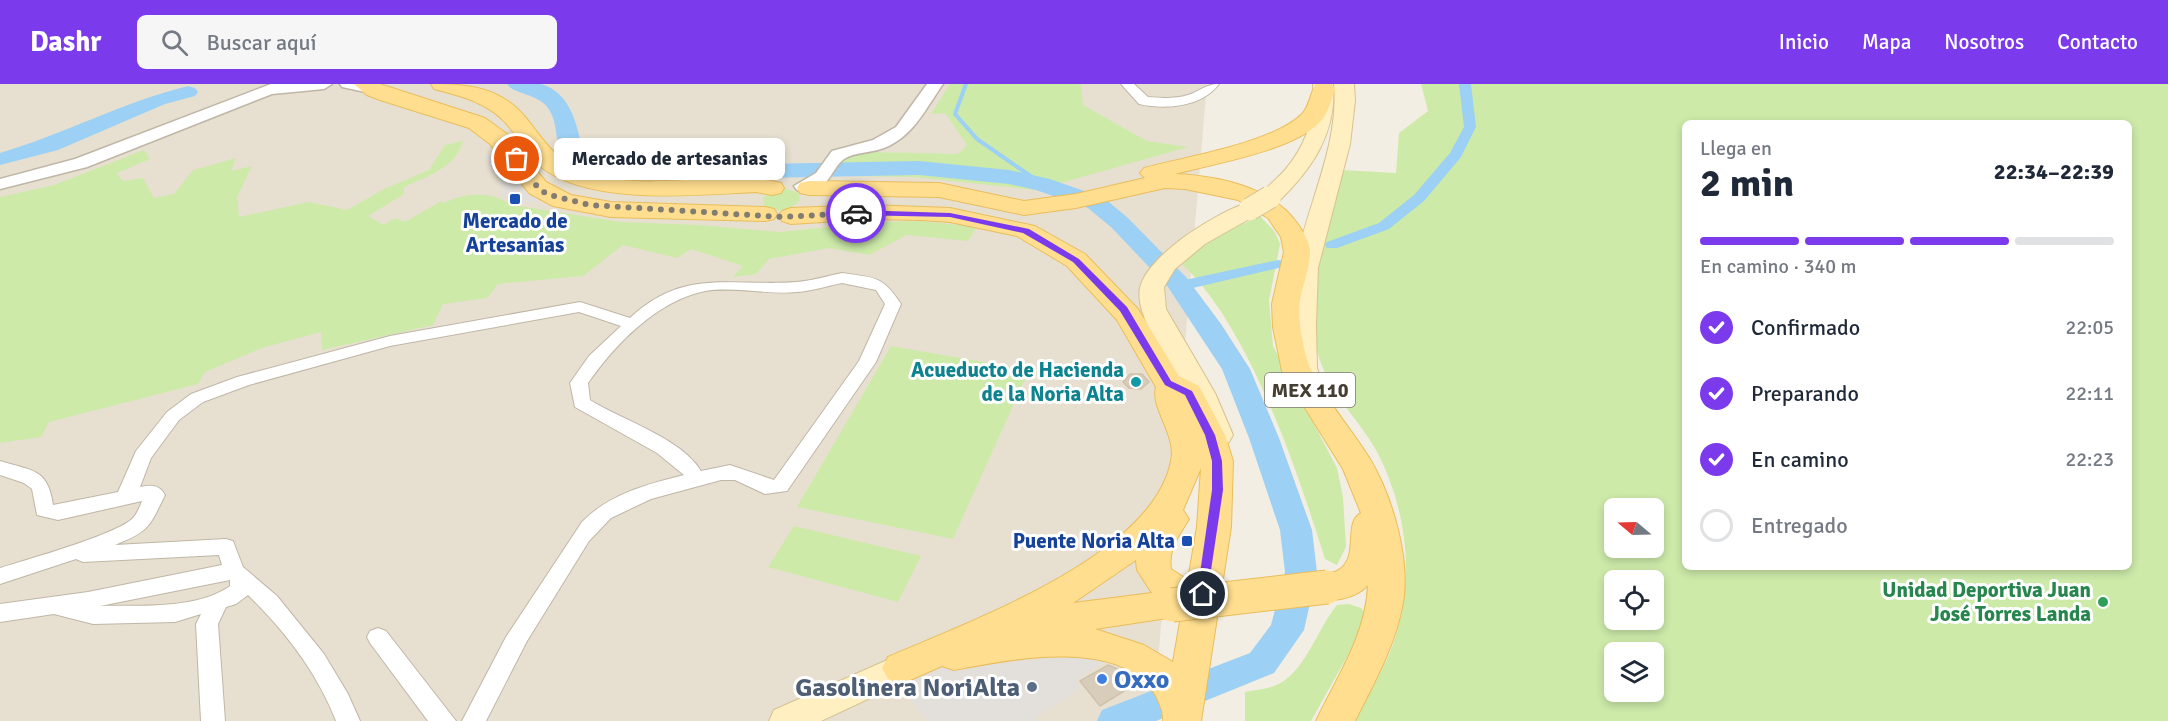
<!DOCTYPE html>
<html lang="es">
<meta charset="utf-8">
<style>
body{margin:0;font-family:Signika,sans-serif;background:#f6f6f7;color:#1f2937;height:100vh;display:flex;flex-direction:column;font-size:22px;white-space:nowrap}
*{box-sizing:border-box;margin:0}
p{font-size:20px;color:#747a83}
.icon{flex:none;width:33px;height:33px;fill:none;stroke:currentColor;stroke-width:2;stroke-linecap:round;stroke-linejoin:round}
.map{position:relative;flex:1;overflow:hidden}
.details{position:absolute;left:1682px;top:36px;width:450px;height:450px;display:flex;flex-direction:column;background:#fff;border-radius:9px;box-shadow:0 3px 9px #0003}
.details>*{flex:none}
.needle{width:39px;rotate:289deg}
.tools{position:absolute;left:1604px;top:414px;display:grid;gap:12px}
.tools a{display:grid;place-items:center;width:60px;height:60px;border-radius:9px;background:#fff;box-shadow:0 3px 9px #0003;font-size:30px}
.pin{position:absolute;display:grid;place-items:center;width:51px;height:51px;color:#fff;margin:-26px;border:3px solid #fff;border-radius:50%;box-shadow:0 2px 6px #0007}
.courier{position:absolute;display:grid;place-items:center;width:60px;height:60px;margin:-30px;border:4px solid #7c3aed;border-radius:50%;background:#fff;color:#222;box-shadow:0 2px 8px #0007}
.bubble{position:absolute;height:42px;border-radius:9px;background:#fff;box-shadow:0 3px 9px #0003;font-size:20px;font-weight:700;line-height:42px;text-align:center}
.headline em{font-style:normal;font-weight:700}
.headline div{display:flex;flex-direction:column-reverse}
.headline{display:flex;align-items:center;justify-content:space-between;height:102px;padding:0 18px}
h1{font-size:39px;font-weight:700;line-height:45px}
.bar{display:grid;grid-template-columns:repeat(4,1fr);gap:9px 6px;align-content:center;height:72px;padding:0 18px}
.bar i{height:8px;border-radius:4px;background:#e0e1e3}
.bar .selected{background:#7c3aed}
.bar p{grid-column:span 4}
ol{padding:0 18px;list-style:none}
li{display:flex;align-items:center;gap:18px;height:66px}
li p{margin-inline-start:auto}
li .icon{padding:6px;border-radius:50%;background:#7c3aed;color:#fff;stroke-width:4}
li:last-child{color:#747a83}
li i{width:33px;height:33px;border:3px solid #e0e1e3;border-radius:50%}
header{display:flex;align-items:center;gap:36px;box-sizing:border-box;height:84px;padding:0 30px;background:#7c3aed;color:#fff}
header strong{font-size:28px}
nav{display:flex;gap:33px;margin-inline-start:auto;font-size:21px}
.search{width:420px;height:54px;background:#f6f6f7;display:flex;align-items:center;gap:15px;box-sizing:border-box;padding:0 21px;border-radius:9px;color:#747a83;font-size:22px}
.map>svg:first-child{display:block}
</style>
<header>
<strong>Dashr</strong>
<div class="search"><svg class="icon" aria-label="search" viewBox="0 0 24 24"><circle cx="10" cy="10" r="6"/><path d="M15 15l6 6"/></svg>Buscar aquí</div>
<nav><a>Inicio</a><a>Mapa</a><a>Nosotros</a><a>Contacto</a></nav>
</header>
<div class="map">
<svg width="2168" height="637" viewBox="0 0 2168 637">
<rect width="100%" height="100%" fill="#f3eee3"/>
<polygon fill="#e7e0d1" points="0,0 1207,0 1153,637 0,637"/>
<g fill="#cdeaa9" fill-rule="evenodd">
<polygon points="950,0 1081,0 1083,21 1147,57 1188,63 1036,106 913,93 849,92 838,88 843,74 870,68 958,70 967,61 945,29 931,30"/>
<path d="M1421,0H2168V637H1355C1368,610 1388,580 1396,551C1415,491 1406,422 1376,366C1360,338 1334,313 1322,282C1298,220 1327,147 1341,86L1396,89L1399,49L1428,27ZM1684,39H2128V483H1684ZM1614,424H1653V464H1614ZM1614,496H1653V536H1614ZM1614,568H1653V608H1614Z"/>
<path d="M463,57C456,84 427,92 404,103V110L368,132L384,141L395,134L405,138L441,117L444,119C468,108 489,107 512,121L621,138L701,141L779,148L879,138L921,137L977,143L968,157L907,151L869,171L829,164L769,175L756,190L733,193L743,182L691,165L677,174L623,161L583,192L498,200L487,214L443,220L433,241L322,266L321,248L262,264L205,288L198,300L49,338L41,353L0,359V113L54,101L144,66L150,75L117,89L123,97L143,94L154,114L174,110L193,86L236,74L231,87L252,82L237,113L239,133L309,118L347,126L384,105L429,86L445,61Z"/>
<path d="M784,104L799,109L800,116C791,127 776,129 764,123L763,113Z"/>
<path d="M1260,132L1275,148L1280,160L1269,217L1273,262L1337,384L1343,413L1346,463L1337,481L1325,475C1297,386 1250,244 1182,180C1203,158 1232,145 1260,132Z"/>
<polygon points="891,262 1029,286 953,455 797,423"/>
<polygon points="794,442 921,472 898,518 768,483"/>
<path d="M1349,520L1361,524L1367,531L1362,546L1311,637H1245V608C1255,606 1265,605 1274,602C1304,592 1318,543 1337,521Z"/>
</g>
<g fill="#e3e0dc">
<polygon points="501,65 541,116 521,121 500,110 504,104 484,72"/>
<polygon points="1116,570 1075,597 1081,604 1035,634 1037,637 927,637 901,602 935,582"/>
</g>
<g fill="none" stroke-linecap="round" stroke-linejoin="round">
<polyline stroke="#9cd0f4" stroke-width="4" points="966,0 955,30 977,55 1042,100"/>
<g fill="#9cd0f4" fill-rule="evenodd">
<polygon points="1459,0 1471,0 1476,43 1461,73 1424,117 1389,145 1337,164 1327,164 1325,161 1327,158 1379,139 1414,111 1450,69 1464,43"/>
<polygon points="1278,176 1283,177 1285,180 1283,183 1180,207 1173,202 1180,197"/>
</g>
<g fill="#9cd0f4" fill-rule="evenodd">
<path d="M507,0C517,0 531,0 541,0C570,8 578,41 582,67L614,78L659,82L919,77L1009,86L1050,95L1104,114L1128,134L1186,193L1221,240L1250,285L1279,354L1312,446L1317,488L1304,546L1274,589L1156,637H1097L1102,626L1250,569L1271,541L1285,488L1280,446L1249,354L1222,285L1168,203L1112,144L1088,124L1036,106L1009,100L919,91L659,96L603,89L564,75C554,60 559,39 548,24C537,9 514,11 507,0Z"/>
<path d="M188,2L195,4L198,8L195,12L165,20L58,66L0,81V69C64,50 123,18 188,2Z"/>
</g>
</g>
<g fill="#d8ccbb" stroke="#d0c1ab" stroke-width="1.5">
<polygon points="1130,290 1142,290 1149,298 1141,305 1129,304 1123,298"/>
<polygon points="1108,581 1130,590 1137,599 1100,622 1080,597"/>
</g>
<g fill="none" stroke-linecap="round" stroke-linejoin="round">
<defs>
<g id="minor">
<path d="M1121,0H1134L1148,13C1161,14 1175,15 1188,11C1201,7 1205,0 1219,0C1202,23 1166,26 1139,20Z"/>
<path d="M842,189C875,194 882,191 901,220L876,278L787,407L765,410L735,396H721L651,415L611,434L589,457L527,557L486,637H462L506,553L582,438C609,410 648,400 684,391L657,369L575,323L570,299L589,272L621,242L579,228L390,262L249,301L203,318L179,336L151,374L140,403C151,401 159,400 165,411C149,444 149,447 115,461L226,455L233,457L243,483L277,512L324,570L348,610L360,637H336C317,588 285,547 248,511L236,520L226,523L218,540L225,637H201L196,540L201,530L175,538L93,540L54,530L0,538V520L88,508L222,481L219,471L83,478L76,475L0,500V484C26,476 118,450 133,434C137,430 140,422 142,417L58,436L37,431L32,405L24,399L0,391V377C32,387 48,384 53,421L118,408L136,367L167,328L191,310L237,293L390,252L580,218L630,234C684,183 731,203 796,198C812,197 827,192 842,189ZM842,199L876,206L885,220L859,277L774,396L730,381L701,387C681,354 622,336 590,316L588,299C615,260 657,217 705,207C734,202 767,211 797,208C812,207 827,202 842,199ZM230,496V502C196,526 139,521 100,522Z"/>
<polygon points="378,544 386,547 456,637 428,637 370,559 367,553 370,547"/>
</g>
<g id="tertiary">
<polygon points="271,0 332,0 324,5 272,10 87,83 0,105 0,95 75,75"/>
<polygon points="340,0 373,0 378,4 370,9 342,3"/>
<path d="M927,0H943C926,24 913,53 884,64C872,69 854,68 844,75C829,86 828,114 797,106L794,102L816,89L832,67L873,56L896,43Z"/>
</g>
<g id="secondary">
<path d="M1313,0H1333C1337,49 1312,85 1278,118H1262L1259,113C1266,103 1277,95 1285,86C1306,61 1316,33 1313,0Z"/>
<path d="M1334,0H1354L1355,17L1350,60L1318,184L1316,241L1317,284L1320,293L1316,299L1307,302L1298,299C1288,284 1291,267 1290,250C1290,223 1291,195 1298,169C1311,113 1339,58 1334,0Z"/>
<path d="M1250,118L1258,120L1261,125L1258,130L1205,160L1175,185L1164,203L1166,225L1215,309L1233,351L1229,358L1219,361L1209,358C1200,342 1196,324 1187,307C1173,280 1134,235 1140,204C1147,171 1220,126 1250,118Z"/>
<polygon points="901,570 913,574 918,584 913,594 821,637 769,637 774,626"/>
</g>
<g id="primary">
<polygon points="354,0 380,0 485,34 507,50 546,98 571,111 611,118 765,123 774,125 777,130 774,135 765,137 611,133 553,122 529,109 490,60 469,44 380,16 367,11"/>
<path d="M431,0C468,0 501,3 526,34C544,56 554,75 581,86C645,112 716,83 781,99L784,104L781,109L772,111L756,108C696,111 591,122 541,83C527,73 520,57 510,44C492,20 462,12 434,5Z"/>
<path d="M1316,0H1332L1335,5C1331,17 1328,30 1319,39C1291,67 1213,80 1175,90C1218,92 1270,102 1297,139C1303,148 1309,156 1310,167C1310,183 1303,201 1300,216C1297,234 1304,272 1312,288C1328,319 1352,346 1370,375C1393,414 1412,479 1402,524C1394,564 1373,601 1355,637H1316C1337,593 1366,551 1368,501C1355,515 1332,519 1315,513L1310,503L1315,493C1322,491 1331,490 1337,487C1361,475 1342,439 1361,429L1343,385L1282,287L1273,243L1272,220L1284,168L1281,153L1268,134L1238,116L1185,105L1165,104L1076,124L1024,131L939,113L809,111L800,109L797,104L800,99L809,97L939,99L1024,117L1076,110L1145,94L1140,89L1144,84C1185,73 1273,59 1302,30C1310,22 1310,9 1316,0Z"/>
<path d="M870,121L950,124L1035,142L1085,170L1138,225L1179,292L1199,302L1225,351L1233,377L1231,443L1201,637H1163C1164,628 1158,615 1153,607C1115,553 1008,576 954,586L942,582L901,600L888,595L882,584L888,573C968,538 1153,472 1171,377C1177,351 1150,324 1156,303L1117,236L1067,182L1017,152L950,138L922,136L870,135L791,140L782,137L778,132L782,127L791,124ZM1201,384L1197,443L1188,496L1171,485C1168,464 1179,452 1189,435L1183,426ZM1136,476L1137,486L1152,509L1073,519ZM1181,532L1173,578L1144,561L1095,545Z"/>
</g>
</defs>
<use href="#minor" stroke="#bfb6a6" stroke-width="2"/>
<use href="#tertiary" stroke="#bfb6a6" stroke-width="3"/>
<use href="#secondary" stroke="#d5c290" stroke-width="2"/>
<use href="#primary" stroke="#eabd5b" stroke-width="2"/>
<use href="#minor" fill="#fff" fill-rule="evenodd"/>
<use href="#tertiary" fill="#fff" fill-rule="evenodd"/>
<use href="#secondary" fill="#ffefc1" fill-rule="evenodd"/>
<use href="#primary" fill="#ffde90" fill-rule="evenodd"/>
<defs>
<polyline id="secondary-bridge" points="1250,125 1270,113"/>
<polyline id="primary-bridge" points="1172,521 1327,503"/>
</defs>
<use href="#secondary-bridge" stroke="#d5c290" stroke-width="24" stroke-linecap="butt"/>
<use href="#primary-bridge" stroke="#eabd5b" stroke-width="35" stroke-linecap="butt"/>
<use href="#secondary-bridge" stroke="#ffefc1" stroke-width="22"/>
<use href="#primary-bridge" stroke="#ffde90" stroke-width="33"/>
</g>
<polygon fill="#7c3aed" points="856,126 950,129 1029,145 1079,175 1127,223 1171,297 1192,307 1215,351 1222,377 1223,406 1207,513 1203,514 1197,510 1212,406 1212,377 1205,351 1185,311 1165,301 1120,227 1073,178 1023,149 950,133 853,131"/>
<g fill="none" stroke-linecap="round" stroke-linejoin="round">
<polyline stroke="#827c71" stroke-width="6" stroke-dasharray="0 10.8" points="517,75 536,101 546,110 590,121 782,133 856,129"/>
</g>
<g fill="#1a4fb4" stroke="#fff" stroke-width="2">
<rect x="509" y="109" width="12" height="12" rx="3"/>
<rect x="1181" y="451" width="12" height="12" rx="3"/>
</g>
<circle fill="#0f9aa8" stroke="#fff" stroke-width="2" cx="1136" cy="298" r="6"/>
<circle fill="#2e9e5b" stroke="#fff" stroke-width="2" cx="2103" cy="518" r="6"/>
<circle fill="#3f7fe0" stroke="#fff" stroke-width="2" cx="1102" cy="595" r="6"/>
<circle fill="#5c6f8a" stroke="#fff" stroke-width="2" cx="1032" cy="603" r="6"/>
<g text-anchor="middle" stroke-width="6" stroke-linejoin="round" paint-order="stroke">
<rect fill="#fff" stroke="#7d7870" stroke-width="1.5" x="1265" y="289" width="90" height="34" rx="4.5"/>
<g font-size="20" font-weight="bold" fill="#453e33">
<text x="1310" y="313">MEX 110</text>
</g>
<g font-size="21" font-weight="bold" fill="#164399" stroke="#fff">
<text x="515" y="144">Mercado de<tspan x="515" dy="24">Artesanías</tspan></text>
<text x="1175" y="464" text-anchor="end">Puente Noria Alta</text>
</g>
<g font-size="21" font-weight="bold" fill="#0d838f" stroke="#fff" text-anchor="end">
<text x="1124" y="293">Acueducto de Hacienda<tspan x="1124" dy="24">de la Noria Alta</tspan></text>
</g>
<g font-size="21" font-weight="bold" fill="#27864d" stroke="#fff" text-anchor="end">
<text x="2091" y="513">Unidad Deportiva Juan<tspan x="2091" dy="24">José Torres Landa</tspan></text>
</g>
<g font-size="26" font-weight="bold" fill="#366cbe" stroke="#fff" text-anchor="start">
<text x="1114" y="604">Oxxo</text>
</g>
<g font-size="26" font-weight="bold" fill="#4e5e75" stroke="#fff" text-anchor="end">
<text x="1020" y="612">Gasolinera NoriAlta</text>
</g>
</g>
</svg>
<div class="tools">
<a><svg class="needle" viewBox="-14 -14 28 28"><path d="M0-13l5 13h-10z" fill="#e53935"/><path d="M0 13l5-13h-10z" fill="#747a83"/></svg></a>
<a><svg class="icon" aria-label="locate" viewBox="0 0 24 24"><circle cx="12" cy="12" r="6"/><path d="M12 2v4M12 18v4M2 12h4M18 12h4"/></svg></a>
<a><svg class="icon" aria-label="layers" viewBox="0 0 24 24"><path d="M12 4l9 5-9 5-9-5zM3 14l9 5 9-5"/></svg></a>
</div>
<div class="pin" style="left:517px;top:75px;background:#ea580c"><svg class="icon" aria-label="bag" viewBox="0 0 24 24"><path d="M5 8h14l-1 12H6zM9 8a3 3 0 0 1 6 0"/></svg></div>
<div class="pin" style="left:1203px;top:510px;background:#1f2937"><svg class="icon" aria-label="home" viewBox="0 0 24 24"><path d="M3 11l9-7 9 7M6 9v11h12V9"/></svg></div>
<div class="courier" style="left:856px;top:129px"><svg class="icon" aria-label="car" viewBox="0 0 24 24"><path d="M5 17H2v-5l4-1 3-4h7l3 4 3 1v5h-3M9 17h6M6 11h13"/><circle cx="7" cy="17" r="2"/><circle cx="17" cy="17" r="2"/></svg></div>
<div class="bubble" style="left:554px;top:54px;width:231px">Mercado de artesanias</div>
<section class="details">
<div class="headline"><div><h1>2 min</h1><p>Llega en</p></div><em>22:34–22:39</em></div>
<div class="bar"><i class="selected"></i><i class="selected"></i><i class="selected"></i><i></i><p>En camino · 340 m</p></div>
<ol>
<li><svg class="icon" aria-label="check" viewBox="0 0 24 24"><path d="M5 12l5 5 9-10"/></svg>Confirmado<p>22:05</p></li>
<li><svg class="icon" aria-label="check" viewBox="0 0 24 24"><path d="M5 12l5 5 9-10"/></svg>Preparando<p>22:11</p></li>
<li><svg class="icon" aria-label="check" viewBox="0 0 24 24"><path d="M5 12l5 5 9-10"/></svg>En camino<p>22:23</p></li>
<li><i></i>Entregado</li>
</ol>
</section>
</div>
